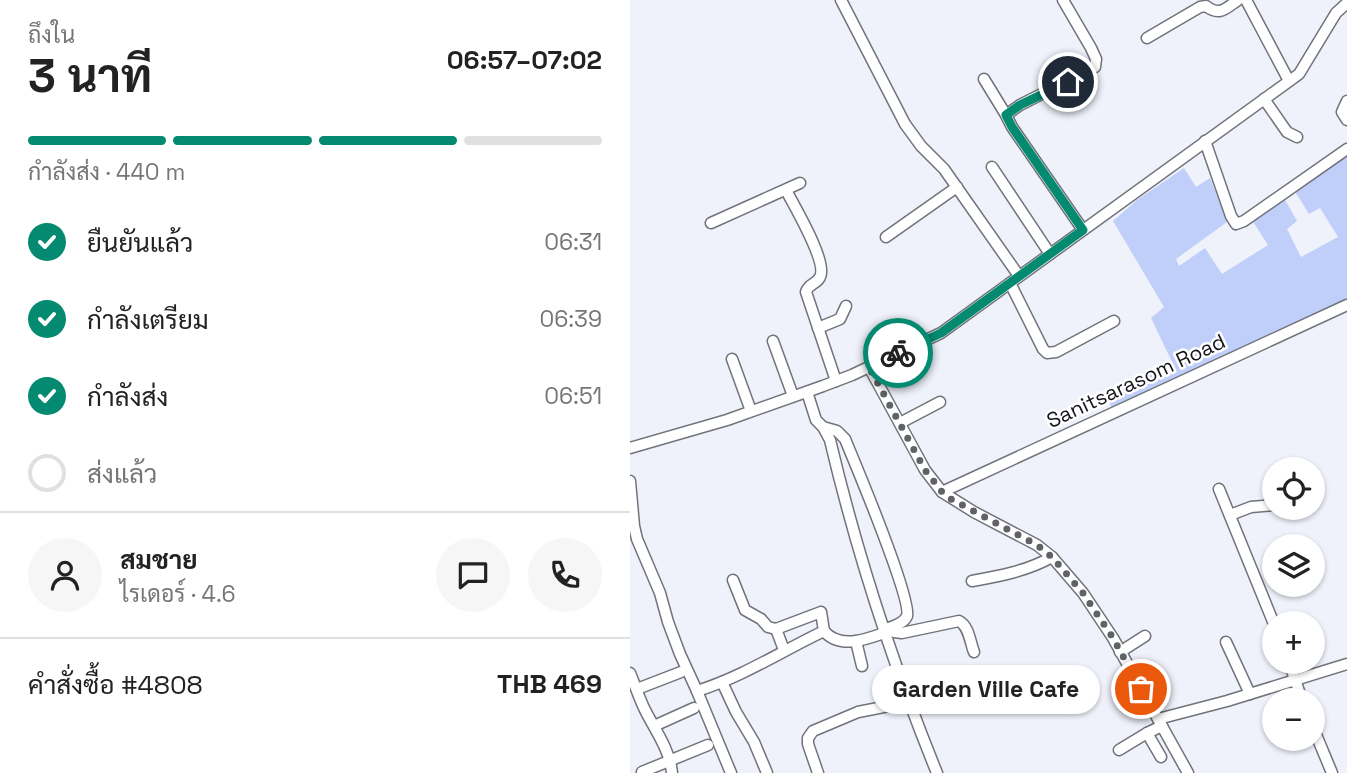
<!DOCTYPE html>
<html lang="th">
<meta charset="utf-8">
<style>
body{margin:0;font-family:"Space Grotesk",Sarabun,sans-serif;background:#f6f6f6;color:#222;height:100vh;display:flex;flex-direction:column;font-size:26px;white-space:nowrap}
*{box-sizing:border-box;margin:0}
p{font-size:23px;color:#767676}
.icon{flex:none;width:38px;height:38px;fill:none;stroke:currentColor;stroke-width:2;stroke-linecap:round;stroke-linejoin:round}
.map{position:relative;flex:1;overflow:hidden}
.sheet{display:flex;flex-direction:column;background:#fff;width:630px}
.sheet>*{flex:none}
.tools{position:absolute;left:632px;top:457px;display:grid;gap:14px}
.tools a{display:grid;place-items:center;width:63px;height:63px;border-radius:50%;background:#fff;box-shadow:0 2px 5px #0004;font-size:35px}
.pin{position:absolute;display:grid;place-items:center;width:60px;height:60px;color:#fff;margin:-30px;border:4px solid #fff;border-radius:50%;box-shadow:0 2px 7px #0007}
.courier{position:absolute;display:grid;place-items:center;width:70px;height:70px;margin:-35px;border:5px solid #038a70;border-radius:50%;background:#fff;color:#222;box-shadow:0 2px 9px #0007}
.bubble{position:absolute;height:49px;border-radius:24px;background:#fff;box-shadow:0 2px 5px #0004;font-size:23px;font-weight:700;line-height:49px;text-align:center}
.overview em{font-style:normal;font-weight:700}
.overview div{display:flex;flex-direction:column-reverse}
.overview{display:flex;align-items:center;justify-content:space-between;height:119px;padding:0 28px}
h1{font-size:46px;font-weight:700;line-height:52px}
.bar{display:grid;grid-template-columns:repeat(4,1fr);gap:10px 7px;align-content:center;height:84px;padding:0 28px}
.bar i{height:9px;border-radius:5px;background:#e0e0e0}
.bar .active{background:#038a70}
.bar p{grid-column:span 4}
.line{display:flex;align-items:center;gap:18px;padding:0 28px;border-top:2px solid #e0e0e0}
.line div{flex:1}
.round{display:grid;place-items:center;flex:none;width:74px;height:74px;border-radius:37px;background:#f6f6f6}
ol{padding:0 28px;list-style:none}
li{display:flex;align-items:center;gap:21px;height:77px}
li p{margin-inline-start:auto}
li .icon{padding:7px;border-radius:50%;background:#038a70;color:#fff;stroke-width:4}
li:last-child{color:#767676}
li i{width:38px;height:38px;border:4px solid #e0e0e0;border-radius:50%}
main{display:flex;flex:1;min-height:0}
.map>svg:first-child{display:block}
</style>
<main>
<section class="sheet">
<div class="overview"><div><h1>3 นาที</h1><p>ถึงใน</p></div><em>06:57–07:02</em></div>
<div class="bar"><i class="active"></i><i class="active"></i><i class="active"></i><i></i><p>กำลังส่ง · 440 m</p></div>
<ol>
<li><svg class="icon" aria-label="check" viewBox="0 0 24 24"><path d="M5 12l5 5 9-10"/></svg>ยืนยันแล้ว<p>06:31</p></li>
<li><svg class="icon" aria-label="check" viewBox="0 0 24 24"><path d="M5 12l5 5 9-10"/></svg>กำลังเตรียม<p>06:39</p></li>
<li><svg class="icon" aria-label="check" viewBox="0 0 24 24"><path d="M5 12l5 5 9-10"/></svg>กำลังส่ง<p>06:51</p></li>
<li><i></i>ส่งแล้ว</li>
</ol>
<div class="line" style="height:126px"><a class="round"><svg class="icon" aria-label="person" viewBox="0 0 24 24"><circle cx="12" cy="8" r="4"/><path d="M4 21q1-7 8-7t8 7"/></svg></a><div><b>สมชาย</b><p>ไรเดอร์ · 4.6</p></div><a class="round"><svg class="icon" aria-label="chat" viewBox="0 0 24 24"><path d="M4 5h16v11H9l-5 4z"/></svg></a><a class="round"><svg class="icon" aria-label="phone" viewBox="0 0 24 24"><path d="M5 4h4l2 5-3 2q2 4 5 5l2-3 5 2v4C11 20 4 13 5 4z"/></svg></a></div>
<div class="line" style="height:91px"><div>คำสั่งซื้อ #4808</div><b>THB 469</b></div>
</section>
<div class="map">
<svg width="717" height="773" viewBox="0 0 717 773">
<rect width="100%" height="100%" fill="#eff2fb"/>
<polygon fill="#c0cffa" points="717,154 717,301 482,409 475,391 543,364 521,318 534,307 483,221 507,200 554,168 566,187 580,178 597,222 546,259 549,266 575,248 592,274 638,245 622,220 654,198 667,221 657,229 671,257 708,237 690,208 679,214 664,190"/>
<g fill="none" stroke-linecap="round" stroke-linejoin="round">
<defs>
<g id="minor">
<polyline points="211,0 275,124 291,146 314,169 389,276"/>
<polyline points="433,0 461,48 466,59 465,67 390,105 376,115 382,127 453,230"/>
<polyline points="616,0 659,81"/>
<path d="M517,38L570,7L576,6C590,17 596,8 608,0"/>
<polyline points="354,79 376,115"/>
<polyline points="634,99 657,132 667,137"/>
<polyline points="717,101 712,112 717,120"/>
<polyline points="575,141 601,216 606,224 614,221 717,149"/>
<polyline points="362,167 420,254"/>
<path d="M156,190C164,206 198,262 190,277C186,285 179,283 176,292L206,381"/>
<polyline points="81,223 170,183"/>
<polyline points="256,237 327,187"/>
<polyline points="380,283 413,349 417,353 426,352 484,321"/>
<polyline points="188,328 210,319 216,306"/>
<polyline points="143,341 163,396"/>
<polyline points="102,359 121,411"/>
<polyline points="239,367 295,470 312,492 344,512 407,545 422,557 453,593 483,638 558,773"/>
<path d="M177,392L186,420L193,427L200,440C227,554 263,665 307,773"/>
<polyline points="270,423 310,402"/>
<path d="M193,427L207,431L215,439C225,463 282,599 277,616C274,623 266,625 259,628"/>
<polyline points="0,448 97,420 193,386 222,375 311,333 669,74 706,13 717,3"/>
<path d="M0,481L4,526L7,539L30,593L38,622L50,654L67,691C112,677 152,651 194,631L191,612L146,629L138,627L131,619L115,610L103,580"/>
<polyline points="589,489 644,624"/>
<polyline points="312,492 717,305"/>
<polyline points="600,515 621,507 644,505"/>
<path d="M342,581C370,576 397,571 422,557"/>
<polyline points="146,629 154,650"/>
<path d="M256,629L259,628L264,632L272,633L329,621C339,626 340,642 344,652"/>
<path d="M194,631C209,649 235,640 254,633"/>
<polyline points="226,641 232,666"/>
<polyline points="596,642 620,694"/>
<polyline points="490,652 515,636"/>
<polyline points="659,662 672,700"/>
<path d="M0,673C5,685 9,698 15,710C25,730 40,750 42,773"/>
<polyline points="92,682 106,712 124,742 137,773"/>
<polyline points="7,689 51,672"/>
<polyline points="67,691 101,773"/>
<polyline points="528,719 597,701 717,664"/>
<polyline points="682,725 702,773"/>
<polyline points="24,726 64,708"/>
<polyline points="489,750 517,733"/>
<polyline points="531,757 517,733 532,726"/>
<polyline points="12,772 78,745"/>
<polyline points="188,773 178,744 178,738 183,731 228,712 279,702"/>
</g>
</defs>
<use href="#minor" stroke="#70737a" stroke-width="13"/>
<use href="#minor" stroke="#fff" stroke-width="10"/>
</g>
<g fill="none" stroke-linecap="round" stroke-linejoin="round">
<polyline stroke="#616267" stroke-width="7" stroke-dasharray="0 12.6" points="268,353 239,367 295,470 312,492 321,499 407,545 422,557 453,593 483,638 511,689"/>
<polyline stroke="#038a70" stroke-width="9" points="268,353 311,333 453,230 382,127 376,115 390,105 438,82"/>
</g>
<g text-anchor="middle" stroke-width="5" stroke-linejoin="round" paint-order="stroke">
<g font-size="21" fill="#141518" stroke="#fff">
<text transform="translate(506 381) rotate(-25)" y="7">Sanitsarasom Road</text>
</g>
</g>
</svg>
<div class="tools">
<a><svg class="icon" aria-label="locate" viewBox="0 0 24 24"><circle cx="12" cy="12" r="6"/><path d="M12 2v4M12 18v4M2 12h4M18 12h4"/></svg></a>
<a><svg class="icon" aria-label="layers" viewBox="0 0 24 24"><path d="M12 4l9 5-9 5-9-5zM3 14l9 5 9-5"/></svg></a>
<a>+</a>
<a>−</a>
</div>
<div class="pin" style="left:511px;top:689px;background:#ea580c"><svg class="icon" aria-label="bag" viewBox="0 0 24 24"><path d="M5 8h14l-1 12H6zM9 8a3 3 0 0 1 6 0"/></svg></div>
<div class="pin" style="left:438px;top:82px;background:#1f2937"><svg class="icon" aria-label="home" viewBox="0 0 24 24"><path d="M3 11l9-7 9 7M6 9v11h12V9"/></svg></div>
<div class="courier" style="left:268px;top:353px"><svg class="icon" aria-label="bike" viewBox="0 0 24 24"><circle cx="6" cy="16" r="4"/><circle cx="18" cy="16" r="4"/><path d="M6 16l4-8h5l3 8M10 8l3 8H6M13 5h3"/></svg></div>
<div class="bubble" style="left:242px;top:665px;width:228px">Garden Ville Cafe</div>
</div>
</main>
